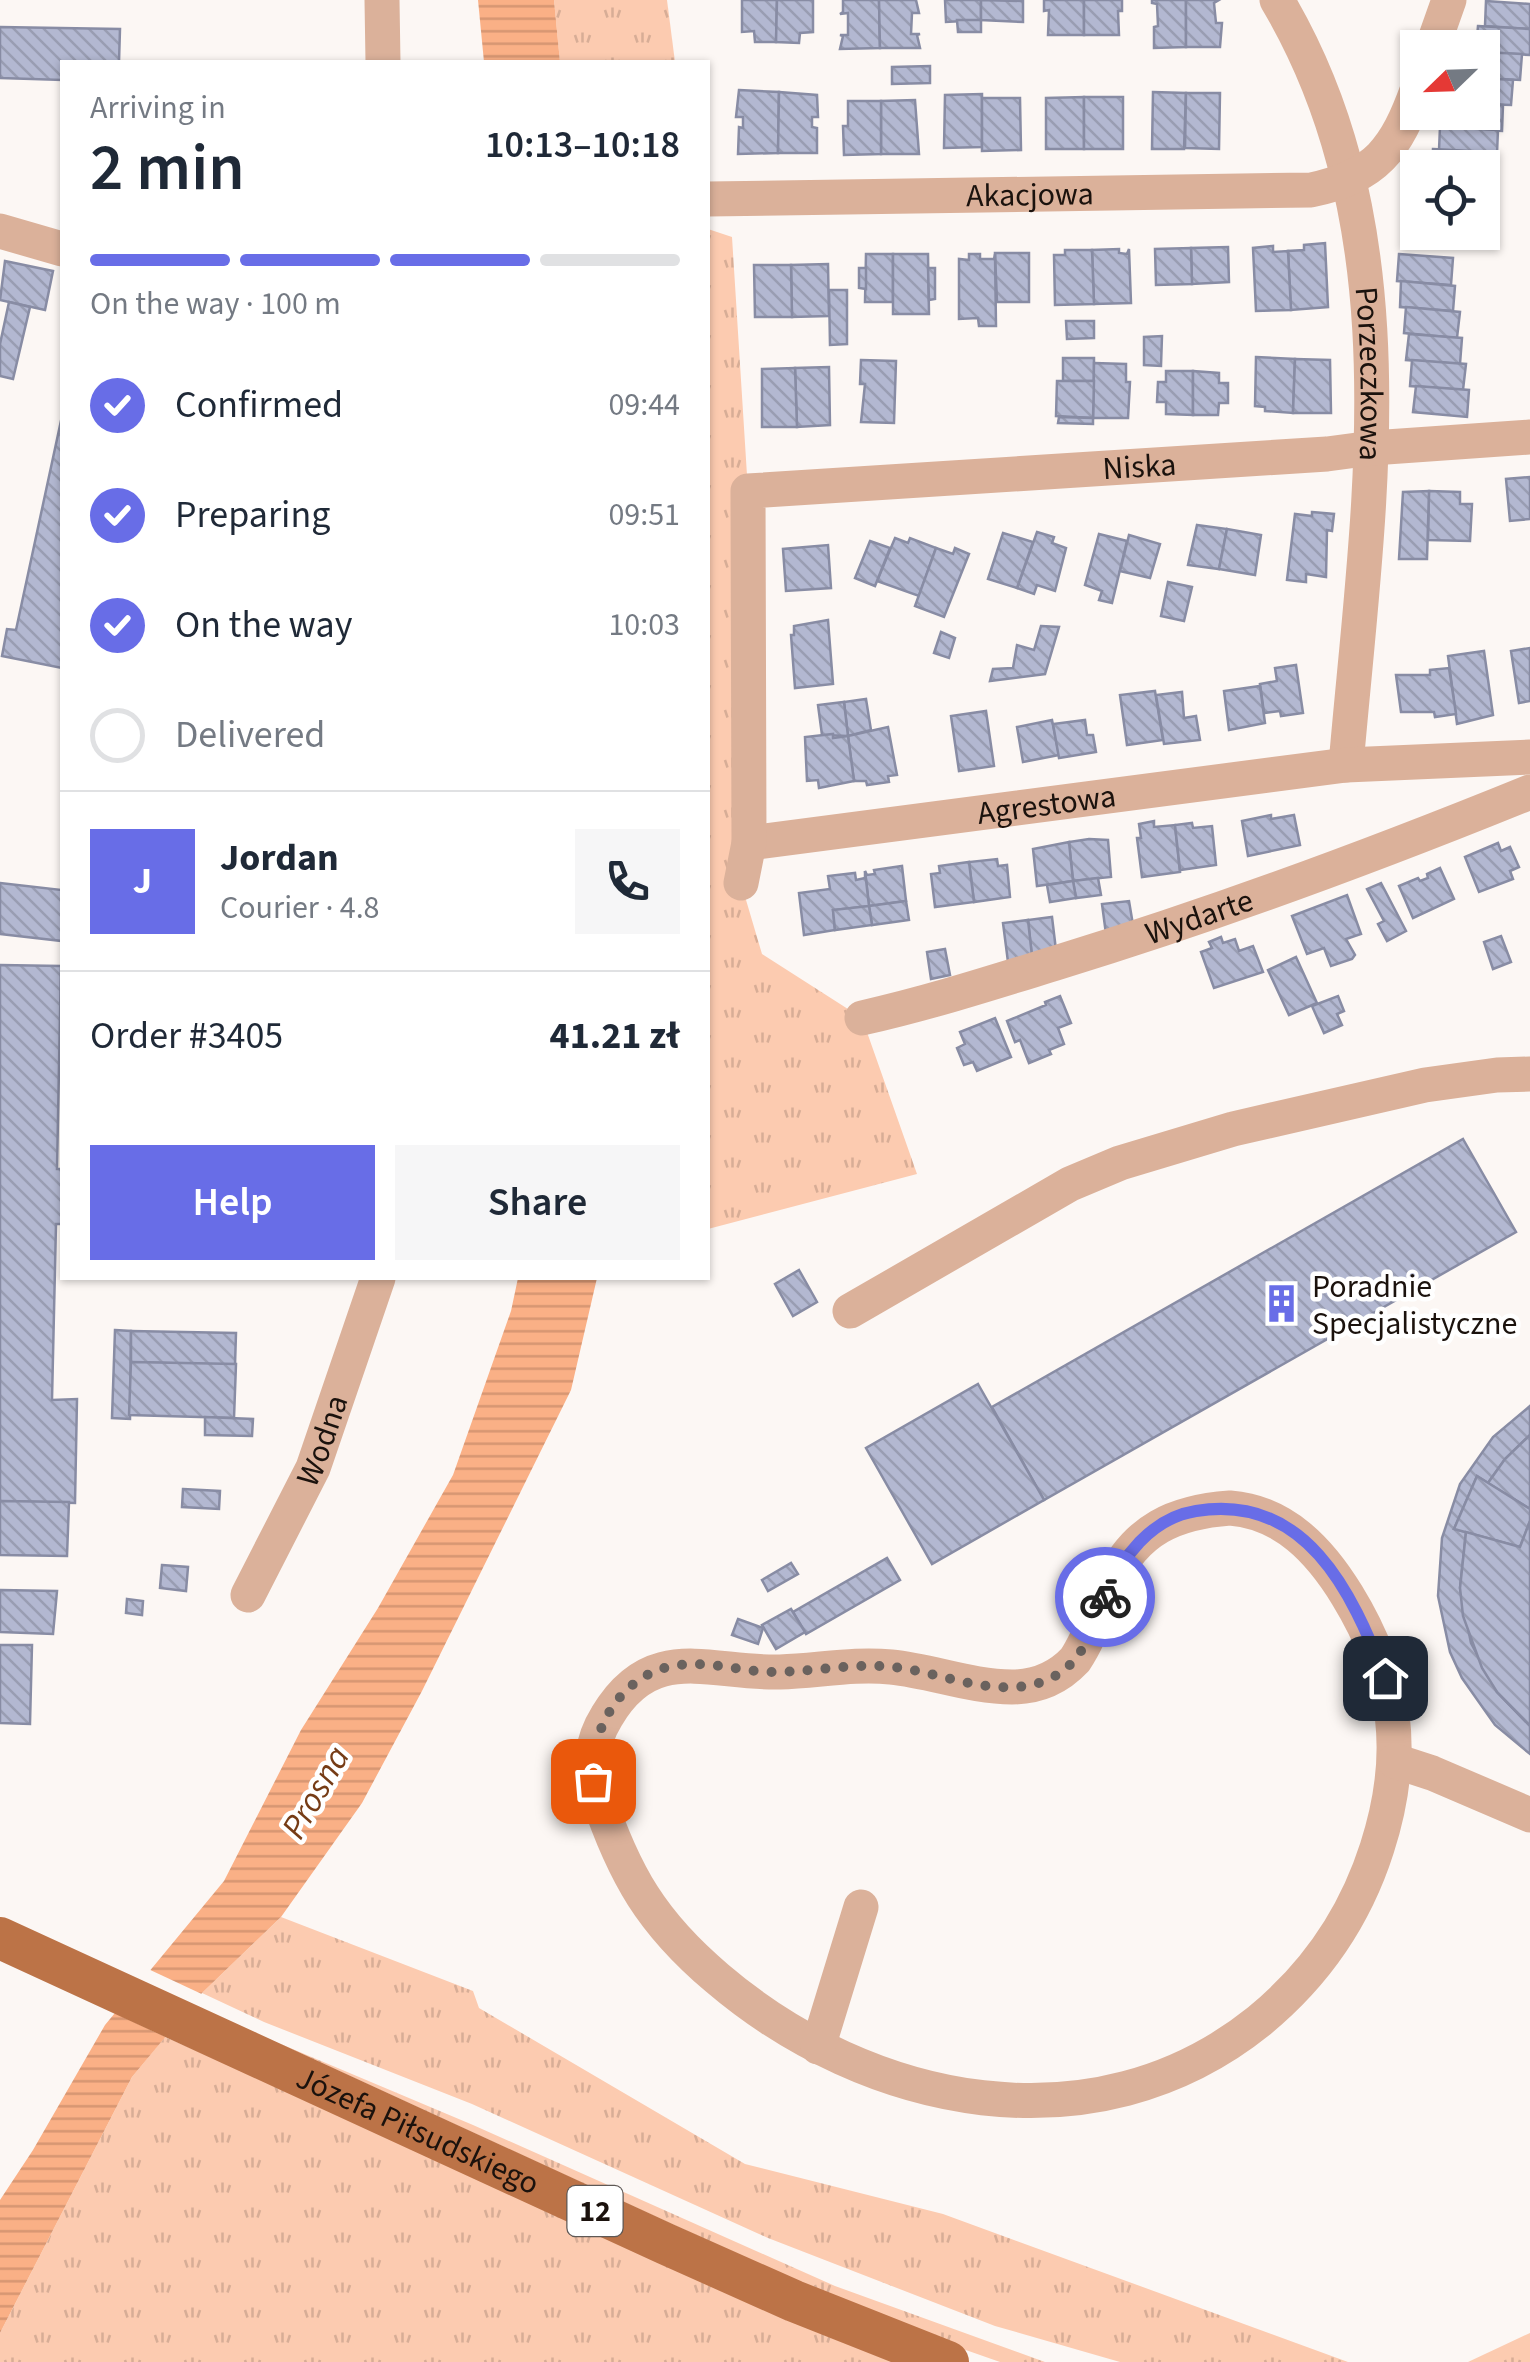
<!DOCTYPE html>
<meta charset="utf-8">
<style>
body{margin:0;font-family:"Source Sans 3",sans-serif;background:#f6f6f7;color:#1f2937;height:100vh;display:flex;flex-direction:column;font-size:38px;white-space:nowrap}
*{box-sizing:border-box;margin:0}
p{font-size:32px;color:#747a83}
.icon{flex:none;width:55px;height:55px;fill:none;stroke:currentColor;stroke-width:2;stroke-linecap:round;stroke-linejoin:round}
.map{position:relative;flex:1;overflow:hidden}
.panel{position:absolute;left:60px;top:60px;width:650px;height:1220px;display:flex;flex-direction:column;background:#fff;border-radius:0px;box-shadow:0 2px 8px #0004}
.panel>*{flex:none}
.needle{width:65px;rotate:247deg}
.fabs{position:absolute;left:1400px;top:30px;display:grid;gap:20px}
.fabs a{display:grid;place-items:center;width:100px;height:100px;border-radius:0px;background:#fff;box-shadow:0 2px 8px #0004;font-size:50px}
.pin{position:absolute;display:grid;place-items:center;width:85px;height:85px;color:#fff;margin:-42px;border-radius:20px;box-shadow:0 5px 15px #0006}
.courier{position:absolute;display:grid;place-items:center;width:100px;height:100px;margin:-50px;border:8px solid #686de7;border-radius:50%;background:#fff;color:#222;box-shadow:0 2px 12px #0007}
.head em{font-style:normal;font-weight:600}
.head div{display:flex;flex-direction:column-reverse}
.head{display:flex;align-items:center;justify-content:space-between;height:170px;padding:0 30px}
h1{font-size:65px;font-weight:600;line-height:75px}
.bar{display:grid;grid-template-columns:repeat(4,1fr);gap:15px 10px;align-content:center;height:120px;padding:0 30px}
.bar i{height:12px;border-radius:8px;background:#e0e1e3}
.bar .selected{background:#686de7}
.bar p{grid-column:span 4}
.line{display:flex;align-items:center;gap:25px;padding:0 30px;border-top:2px solid #e0e1e3}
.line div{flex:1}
.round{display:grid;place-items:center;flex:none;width:105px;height:105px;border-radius:0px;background:#f6f6f7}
ol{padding:0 30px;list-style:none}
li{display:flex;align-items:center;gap:30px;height:110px}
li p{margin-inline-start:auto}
li .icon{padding:10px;border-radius:50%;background:#686de7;color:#fff;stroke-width:4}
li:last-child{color:#747a83}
li i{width:55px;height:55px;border:5px solid #e0e1e3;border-radius:50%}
.action{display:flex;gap:20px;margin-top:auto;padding:20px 30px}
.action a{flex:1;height:115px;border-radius:0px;background:#686de7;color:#fff;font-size:40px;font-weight:600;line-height:115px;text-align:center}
.action a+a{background:#f6f6f7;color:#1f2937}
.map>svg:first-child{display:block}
</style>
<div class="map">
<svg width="1530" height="2362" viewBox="0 0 1530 2362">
<defs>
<pattern id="grass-tufts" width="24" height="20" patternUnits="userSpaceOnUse" patternTransform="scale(2.5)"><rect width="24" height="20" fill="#fccbb0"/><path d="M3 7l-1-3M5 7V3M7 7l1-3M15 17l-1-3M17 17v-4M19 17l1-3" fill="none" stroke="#d7ad96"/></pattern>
<pattern id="water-rules" width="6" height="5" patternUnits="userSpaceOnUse" patternTransform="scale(2.5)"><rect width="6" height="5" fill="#fab086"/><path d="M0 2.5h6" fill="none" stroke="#d69672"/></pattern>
<pattern id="building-back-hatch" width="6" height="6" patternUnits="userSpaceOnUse" patternTransform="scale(2.5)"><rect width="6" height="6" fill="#b3b8d1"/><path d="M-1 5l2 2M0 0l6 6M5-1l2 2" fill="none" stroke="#999db2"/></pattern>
</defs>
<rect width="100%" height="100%" fill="#fcf7f4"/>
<g fill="url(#grass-tufts)">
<polygon points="554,0 667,0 675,62 560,62"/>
<polygon points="708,229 732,237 748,491 741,883 762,954 862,1018 917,1174 708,1229"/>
<polygon points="281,1917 473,1991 479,2008 745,2164 943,2214 1348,2362 1120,2362 995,2326 768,2238 472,2104 264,2022 202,1993"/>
<polygon points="165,2037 904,2362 0,2362 0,2333 132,2077"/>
<polygon points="276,2042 473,2125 835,2286 1045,2362 1000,2362 883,2321"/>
<polygon points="1530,2333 1530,2362 1468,2362"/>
</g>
<g fill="url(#water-rules)">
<polygon points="478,0 554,0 560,62 484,62"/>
<polygon points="518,1278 597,1278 571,1390 422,1691 362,1803 281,1917 202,1993 132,2077 0,2333 0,2200 33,2150 105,2025 224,1881 301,1730 378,1608 453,1475 511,1311"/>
</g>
<polygon fill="#fcf7f4" points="146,1968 206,1996 170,2039 110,2011"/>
<g fill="url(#building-back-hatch)" stroke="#888ca4" stroke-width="2.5">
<polygon points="742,0 777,0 776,42 755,42 754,31 742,32"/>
<polygon points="777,0 813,0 813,32 800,33 799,43 776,42"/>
<polygon points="843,0 879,0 880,48 840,49 843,36 840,35 848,35 848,13 840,14 843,12"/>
<polygon points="879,0 916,0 919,13 912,13 911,34 920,34 917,35 920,48 880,48"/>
<polygon points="945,0 981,0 981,20 946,22"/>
<polygon points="981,0 1023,1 1023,22 981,20"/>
<polygon points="1044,0 1084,0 1084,35 1048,35 1049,10 1044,11"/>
<polygon points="1084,0 1122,0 1122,11 1118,11 1119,35 1084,35"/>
<polygon points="1152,0 1186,0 1186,47 1154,48 1154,27 1158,26 1157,4 1152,3"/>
<polygon points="1186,0 1219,0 1214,3 1216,23 1222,23 1220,47 1186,47"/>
<polygon points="1486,1 1530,4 1530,29 1485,26"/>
<polygon points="957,20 981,20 981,32 958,32"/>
<polygon points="1478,26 1530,29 1530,55 1482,52 1482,48 1476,48"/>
<polygon points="0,27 120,29 119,62 62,62 62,80 0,78"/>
<polygon points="1482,52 1522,54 1520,80 1482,78"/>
<polygon points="930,66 930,83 892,84 892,67"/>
<polygon points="1482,78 1513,80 1511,105 1482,104"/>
<polygon points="739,90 779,92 778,153 738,154 739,127 743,128 743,117 736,117"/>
<polygon points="779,92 817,95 818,117 812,117 812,127 817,128 817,153 778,153"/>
<polygon points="1153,92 1186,93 1184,149 1152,149"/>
<polygon points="1186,93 1220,93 1219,149 1185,148"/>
<polygon points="982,94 982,147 944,148 945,95"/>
<polygon points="1084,97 1084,149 1046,149 1046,98"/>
<rect x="1084" y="97" width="39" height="52"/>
<polygon points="982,98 1020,98 1021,150 982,151"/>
<polygon points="915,100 919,154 881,154 881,101"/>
<polygon points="848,101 881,101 881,154 844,155 843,126 848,126"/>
<polygon points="1482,104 1503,105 1502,131 1448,128 1449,112 1482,112"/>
<polygon points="1440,127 1498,130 1497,153 1439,150"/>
<polygon points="1433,149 1487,152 1485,176 1482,176 1482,168 1432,168"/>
<polygon points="1325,243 1328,307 1291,310 1288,251 1304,250 1304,245"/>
<polygon points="1273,246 1273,252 1288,251 1291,310 1256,311 1253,248"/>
<polygon points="1228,247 1229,282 1192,284 1191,248"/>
<polygon points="1191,248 1192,284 1156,285 1155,249"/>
<polygon points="1119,249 1119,253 1127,254 1129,249 1131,303 1094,304 1092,250"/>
<polygon points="1065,250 1092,250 1094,304 1055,305 1054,255 1065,255"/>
<polygon points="1029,253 1029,302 997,302 995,253"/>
<polygon points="866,254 893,254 893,302 865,302"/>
<polygon points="893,254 928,254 929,314 893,314"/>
<polygon points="969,254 980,254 980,259 994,259 995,254 996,326 979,326 978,318 959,319 959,259 969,260"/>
<polygon points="1399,254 1453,258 1451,285 1397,281"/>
<polygon points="5,261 53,271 45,310 0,300"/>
<polygon points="828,264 829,316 792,317 791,265"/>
<polygon points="754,265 791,265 792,317 755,317"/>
<polygon points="859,268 866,268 866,289 859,288"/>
<polygon points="928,268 935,268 935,299 929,300"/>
<polygon points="1401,281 1455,286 1453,311 1400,307"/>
<polygon points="829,290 847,290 847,344 830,345"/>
<polygon points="9,302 30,307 13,379 0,376 0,344"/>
<polygon points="1406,307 1460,312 1457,338 1404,333"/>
<polygon points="1066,321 1094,321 1094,338 1067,339"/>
<polygon points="1409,334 1462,338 1460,364 1406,360"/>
<polygon points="1162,336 1161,366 1144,365 1144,337"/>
<polygon points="1256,357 1295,359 1293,413 1265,411 1265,407 1255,406"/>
<rect x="1063" y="358" width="31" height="23"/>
<polygon points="1295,359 1330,360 1331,413 1293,413"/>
<polygon points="861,360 896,361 894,423 861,422 865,384 860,384"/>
<polygon points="1412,360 1466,364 1463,390 1410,386"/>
<polygon points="1094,363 1126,364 1126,382 1130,382 1128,418 1093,418"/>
<polygon points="829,367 830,425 797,427 795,368"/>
<polygon points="795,368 797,427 762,427 762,369"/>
<polygon points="1166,371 1193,371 1193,415 1166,414 1166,402 1157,402 1158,382 1166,382"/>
<polygon points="1193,371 1219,373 1219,383 1228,383 1228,403 1219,403 1218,415 1193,415"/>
<polygon points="1057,381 1094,381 1093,418 1056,416"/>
<polygon points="1416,386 1469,390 1467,417 1413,412"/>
<polygon points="62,416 62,668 2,656 7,629 16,630"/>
<polygon points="1059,417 1093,418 1093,424 1058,423"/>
<polygon points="1530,477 1530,519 1510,521 1506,479"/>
<polygon points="1429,491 1460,492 1460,504 1472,504 1470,541 1428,540"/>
<polygon points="1429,491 1427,559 1399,559 1403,492"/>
<polygon points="1312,512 1334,514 1332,531 1327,530 1326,577 1306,574 1306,582 1287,580 1295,514 1312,516"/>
<polygon points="1197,525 1227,529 1219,569 1188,565"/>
<polygon points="1227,529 1261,535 1255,575 1219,569"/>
<polygon points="1037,532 1054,537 1052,543 1066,548 1055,591 1037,585 1034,594 1017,588"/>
<polygon points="1003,533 1033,542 1017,588 988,579"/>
<polygon points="1099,534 1127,541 1112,603 1099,600 1102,591 1085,585"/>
<polygon points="1129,535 1160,544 1150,578 1120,571"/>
<polygon points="895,538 908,543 910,538 936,548 919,596 877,581"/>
<polygon points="870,541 890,548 875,586 855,578"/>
<polygon points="828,545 831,588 786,591 783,549"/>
<polygon points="936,548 953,554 955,548 969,554 944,617 915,606"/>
<polygon points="1168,582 1192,587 1184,621 1161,616"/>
<polygon points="828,620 833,684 795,688 791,635 794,635 794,626"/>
<polygon points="1041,626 1059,627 1045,674 990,681 993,669 1013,668 1017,645 1034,650"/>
<polygon points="941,632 955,638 949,658 934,653"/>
<polygon points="1530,648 1530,701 1519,703 1511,651"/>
<polygon points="1484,651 1493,715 1457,724 1448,656"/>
<polygon points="1296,665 1303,713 1281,716 1280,711 1264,713 1260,684 1277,681 1275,668"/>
<polygon points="1449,668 1456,714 1435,717 1434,712 1401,712 1396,675 1430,675 1430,670"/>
<polygon points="1260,686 1265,723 1229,730 1224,691"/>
<polygon points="1155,691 1163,740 1127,745 1120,695"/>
<polygon points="1182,692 1184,718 1196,716 1200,740 1164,744 1156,695"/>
<polygon points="866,699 871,730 848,736 844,702"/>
<polygon points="844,702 848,736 822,735 818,705"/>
<polygon points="986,711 994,766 959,771 951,716"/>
<polygon points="1052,720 1059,755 1023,762 1017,727"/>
<polygon points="1085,720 1087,735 1093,735 1096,752 1059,758 1053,724"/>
<polygon points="888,727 897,775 888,776 889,782 867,785 866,781 854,781 848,736"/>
<polygon points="833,734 833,738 848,736 854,781 819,788 818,780 807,781 805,737"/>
<polygon points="1271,815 1271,819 1294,815 1300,845 1248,856 1242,821"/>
<polygon points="1154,821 1154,827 1175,825 1180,872 1142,877 1137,838 1141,838 1139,824"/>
<polygon points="1192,823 1193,828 1212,826 1216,865 1180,870 1175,825"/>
<polygon points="1089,839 1108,840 1111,877 1073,881 1069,842"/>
<polygon points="1069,842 1073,881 1037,886 1033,849"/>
<polygon points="1498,843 1501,851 1510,847 1519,867 1510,871 1513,879 1479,892 1465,857"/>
<polygon points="997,859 998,866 1007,865 1010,897 974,902 969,862"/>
<polygon points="969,862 974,902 935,907 931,874 940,873 939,866"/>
<polygon points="902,866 906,901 869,906 865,871 867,875 875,874 874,870"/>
<polygon points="1440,868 1454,899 1413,918 1399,886 1418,878 1420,881 1428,878 1427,874"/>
<polygon points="865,871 869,906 833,910 835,930 804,935 799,893 830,889 828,876 855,873 856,880 865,878"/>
<polygon points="1098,878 1101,895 1076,898 1073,881"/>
<polygon points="1073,881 1076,898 1050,902 1047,885"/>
<polygon points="0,883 62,890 62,941 0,934"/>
<polygon points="1381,883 1406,931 1387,941 1378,924 1384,921 1367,889"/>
<polygon points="1347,895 1361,934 1346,939 1355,955 1352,959 1331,966 1324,948 1307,954 1292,916"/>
<polygon points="906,901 909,920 872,925 869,906"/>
<polygon points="1129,901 1133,925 1106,934 1102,904"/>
<polygon points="869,906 872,925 835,930 833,910"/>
<polygon points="1052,917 1056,950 1032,957 1028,920"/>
<polygon points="1028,920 1032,956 1008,962 1003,923"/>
<polygon points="1501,936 1511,962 1493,969 1484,942"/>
<polygon points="1221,937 1223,943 1235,939 1239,951 1253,946 1263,972 1214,988 1201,952 1212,948 1209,942"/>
<polygon points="945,949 950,975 931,979 927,952"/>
<polygon points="1296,957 1317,1003 1289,1015 1268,970"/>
<polygon points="0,965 61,966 57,1169 62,1169 62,1224 56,1224 52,1400 77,1399 75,1503 0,1501"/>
<polygon points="1060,996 1071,1023 1058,1028 1064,1044 1049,1050 1051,1054 1029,1063 1020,1040 1015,1042 1007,1021 1046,1005 1045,1002"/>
<polygon points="1338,996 1344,1011 1337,1014 1342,1025 1324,1033 1312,1006"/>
<polygon points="995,1018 1011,1057 977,1071 973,1062 964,1065 957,1048 965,1044 960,1032"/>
<polygon points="1463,1139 1516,1232 1044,1500 992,1407"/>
<polygon points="799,1270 817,1302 793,1316 775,1284"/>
<polygon points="115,1330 131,1331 130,1419 112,1418"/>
<polygon points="131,1331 236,1333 235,1365 131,1362"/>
<polygon points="131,1362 236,1364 234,1418 129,1415"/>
<polygon points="978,1384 1044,1500 932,1564 866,1448"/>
<polygon points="1530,1406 1530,1435 1505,1459 1488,1483 1477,1476 1454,1529 1466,1532 1460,1588 1471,1643 1497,1692 1530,1726 1530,1754 1495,1725 1462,1678 1450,1652 1438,1596 1442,1538 1460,1484 1493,1437"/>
<polygon points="205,1417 253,1419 252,1436 205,1435"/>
<polygon points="1530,1435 1530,1509 1488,1483 1505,1459"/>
<polygon points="1477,1476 1530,1509 1530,1521 1520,1547 1454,1529"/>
<polygon points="183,1489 220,1491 219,1509 182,1507"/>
<polygon points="0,1501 69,1502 67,1556 0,1555"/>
<polygon points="1530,1521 1530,1726 1497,1692 1482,1668 1463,1616 1460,1588 1466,1532 1520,1547"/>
<polygon points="887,1558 900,1580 806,1634 793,1612"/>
<polygon points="791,1563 798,1574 768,1591 762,1580"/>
<polygon points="162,1565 188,1567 186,1591 160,1588"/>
<polygon points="0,1590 57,1591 53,1634 0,1632"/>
<polygon points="127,1599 143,1601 142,1615 126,1613"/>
<polygon points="791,1609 805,1632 776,1649 762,1625"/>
<polygon points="738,1619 763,1628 758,1644 732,1635"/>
<polygon points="0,1645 32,1645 30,1724 0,1723"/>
</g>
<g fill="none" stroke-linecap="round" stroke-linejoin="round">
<g stroke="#dbb19a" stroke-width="35">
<polyline points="382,0 383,62"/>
<path id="s1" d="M1277,0C1415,233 1368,508 1346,765"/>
<polyline points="1432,48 1449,0"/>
<path id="s2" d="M708,199L1311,190C1377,176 1396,149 1418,88"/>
<polyline points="0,231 62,249"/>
<path id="s3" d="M749,843L1346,765L1530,757"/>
<path id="s4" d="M741,883L749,843L748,491L1327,454L1372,448L1530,437"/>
<path id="s5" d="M862,1018C929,1003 994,982 1059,962C1219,913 1375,855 1530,792"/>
<polyline points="850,1311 1070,1184 1120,1163 1233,1129 1425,1085 1497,1075 1530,1074"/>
<path d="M1230,1508C1284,1512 1320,1551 1347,1595C1398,1678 1407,1755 1377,1848C1355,1917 1315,1975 1259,2021C1094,2154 868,2107 717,1978C652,1923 624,1875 597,1794C588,1767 592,1740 607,1716C652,1640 710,1674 780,1672C817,1671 854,1663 891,1667C932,1671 971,1687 1012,1687C1036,1687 1058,1678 1075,1660C1091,1636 1099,1608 1111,1582C1136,1529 1175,1512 1230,1508Z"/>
<path id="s6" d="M248,1595L313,1468L378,1278"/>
<polyline points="1395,1761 1432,1773 1530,1815"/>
<polyline points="818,2047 861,1907"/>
</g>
<path stroke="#bc7347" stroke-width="42" id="s7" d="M0,1938L666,2244L794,2301L948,2362"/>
</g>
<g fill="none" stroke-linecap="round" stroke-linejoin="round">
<path stroke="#6a625e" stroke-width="10" stroke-dasharray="0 18" d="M593,1781C589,1728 623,1671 680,1665C713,1661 746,1673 779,1672C818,1671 855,1663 894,1667C944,1673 1003,1702 1051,1678C1083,1663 1093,1628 1105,1597"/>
<path stroke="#686de7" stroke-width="12" d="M1105,1597C1121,1558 1151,1518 1196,1511C1305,1493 1352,1591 1385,1678"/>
</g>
<defs>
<symbol id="building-bare" viewBox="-9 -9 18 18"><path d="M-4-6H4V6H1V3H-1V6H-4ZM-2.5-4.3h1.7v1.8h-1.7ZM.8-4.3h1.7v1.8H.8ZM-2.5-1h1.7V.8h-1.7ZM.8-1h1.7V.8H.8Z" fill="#686de7" stroke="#fff" stroke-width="2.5" paint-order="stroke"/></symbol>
</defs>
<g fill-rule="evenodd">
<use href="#building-bare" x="1254" y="1276" width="55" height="55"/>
</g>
<g text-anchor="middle" stroke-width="9" stroke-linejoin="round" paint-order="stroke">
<rect fill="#fff" stroke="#5f5956" stroke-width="2.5" x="567.5" y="2186" width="55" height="50" rx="8"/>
<g font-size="30" font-weight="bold" fill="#1b120d">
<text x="595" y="2221">12</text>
</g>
<g font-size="32" fill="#1b120d" stroke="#fff">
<text dy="11" stroke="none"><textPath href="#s2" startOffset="322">Akacjowa</textPath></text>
<text dy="11" stroke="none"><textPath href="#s1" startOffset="390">Porzeczkowa</textPath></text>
<text dy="11" stroke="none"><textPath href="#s4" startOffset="785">Niska</textPath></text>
<text dy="11" stroke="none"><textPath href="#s3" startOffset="300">Agrestowa</textPath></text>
<text dy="11" stroke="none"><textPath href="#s5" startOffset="352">Wydarte</textPath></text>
<text dy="11" stroke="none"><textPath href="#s6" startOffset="172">Wodna</textPath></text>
<text dy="11" stroke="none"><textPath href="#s7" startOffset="460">Józefa Piłsudskiego</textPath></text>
</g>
<g font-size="32" fill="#1b120d" stroke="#fff" text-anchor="start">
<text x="1312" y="1297">Poradnie<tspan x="1312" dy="37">Specjalistyczne</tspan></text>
</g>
<g font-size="35" font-style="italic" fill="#763c16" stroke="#fff">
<text transform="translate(315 1792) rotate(-60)" y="12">Prosna</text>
</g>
</g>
</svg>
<div class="fabs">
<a><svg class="needle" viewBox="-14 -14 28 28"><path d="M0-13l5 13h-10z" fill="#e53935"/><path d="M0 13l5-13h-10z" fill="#747a83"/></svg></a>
<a><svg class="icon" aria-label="locate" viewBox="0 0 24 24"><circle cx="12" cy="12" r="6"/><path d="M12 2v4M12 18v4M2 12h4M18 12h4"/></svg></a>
</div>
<div class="pin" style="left:593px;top:1781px;background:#ea580c"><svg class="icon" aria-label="bag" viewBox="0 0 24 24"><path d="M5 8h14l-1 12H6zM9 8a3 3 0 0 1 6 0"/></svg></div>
<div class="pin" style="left:1385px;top:1678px;background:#1f2937"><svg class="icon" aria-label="home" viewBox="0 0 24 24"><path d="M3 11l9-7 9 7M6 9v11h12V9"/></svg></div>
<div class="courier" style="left:1105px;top:1597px"><svg class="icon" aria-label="bike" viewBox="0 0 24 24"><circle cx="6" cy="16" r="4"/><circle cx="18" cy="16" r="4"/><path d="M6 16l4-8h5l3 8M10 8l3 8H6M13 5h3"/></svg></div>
<section class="panel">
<div class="head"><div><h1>2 min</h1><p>Arriving in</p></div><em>10:13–10:18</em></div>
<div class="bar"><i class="selected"></i><i class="selected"></i><i class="selected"></i><i></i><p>On the way · 100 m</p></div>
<ol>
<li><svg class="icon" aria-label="check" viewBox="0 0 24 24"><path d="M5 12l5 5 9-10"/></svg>Confirmed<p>09:44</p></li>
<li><svg class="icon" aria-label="check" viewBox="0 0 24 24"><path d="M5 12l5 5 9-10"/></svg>Preparing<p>09:51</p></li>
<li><svg class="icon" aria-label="check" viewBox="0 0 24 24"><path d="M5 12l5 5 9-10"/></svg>On the way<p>10:03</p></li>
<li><i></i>Delivered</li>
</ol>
<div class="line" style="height:180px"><b class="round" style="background:#686de7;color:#fff">J</b><div><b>Jordan</b><p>Courier · 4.8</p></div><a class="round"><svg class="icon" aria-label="phone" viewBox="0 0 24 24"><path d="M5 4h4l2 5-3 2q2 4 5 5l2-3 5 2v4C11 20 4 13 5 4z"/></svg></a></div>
<div class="line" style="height:130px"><div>Order #3405</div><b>41.21 zł</b></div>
<div class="action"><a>Help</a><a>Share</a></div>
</section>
</div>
